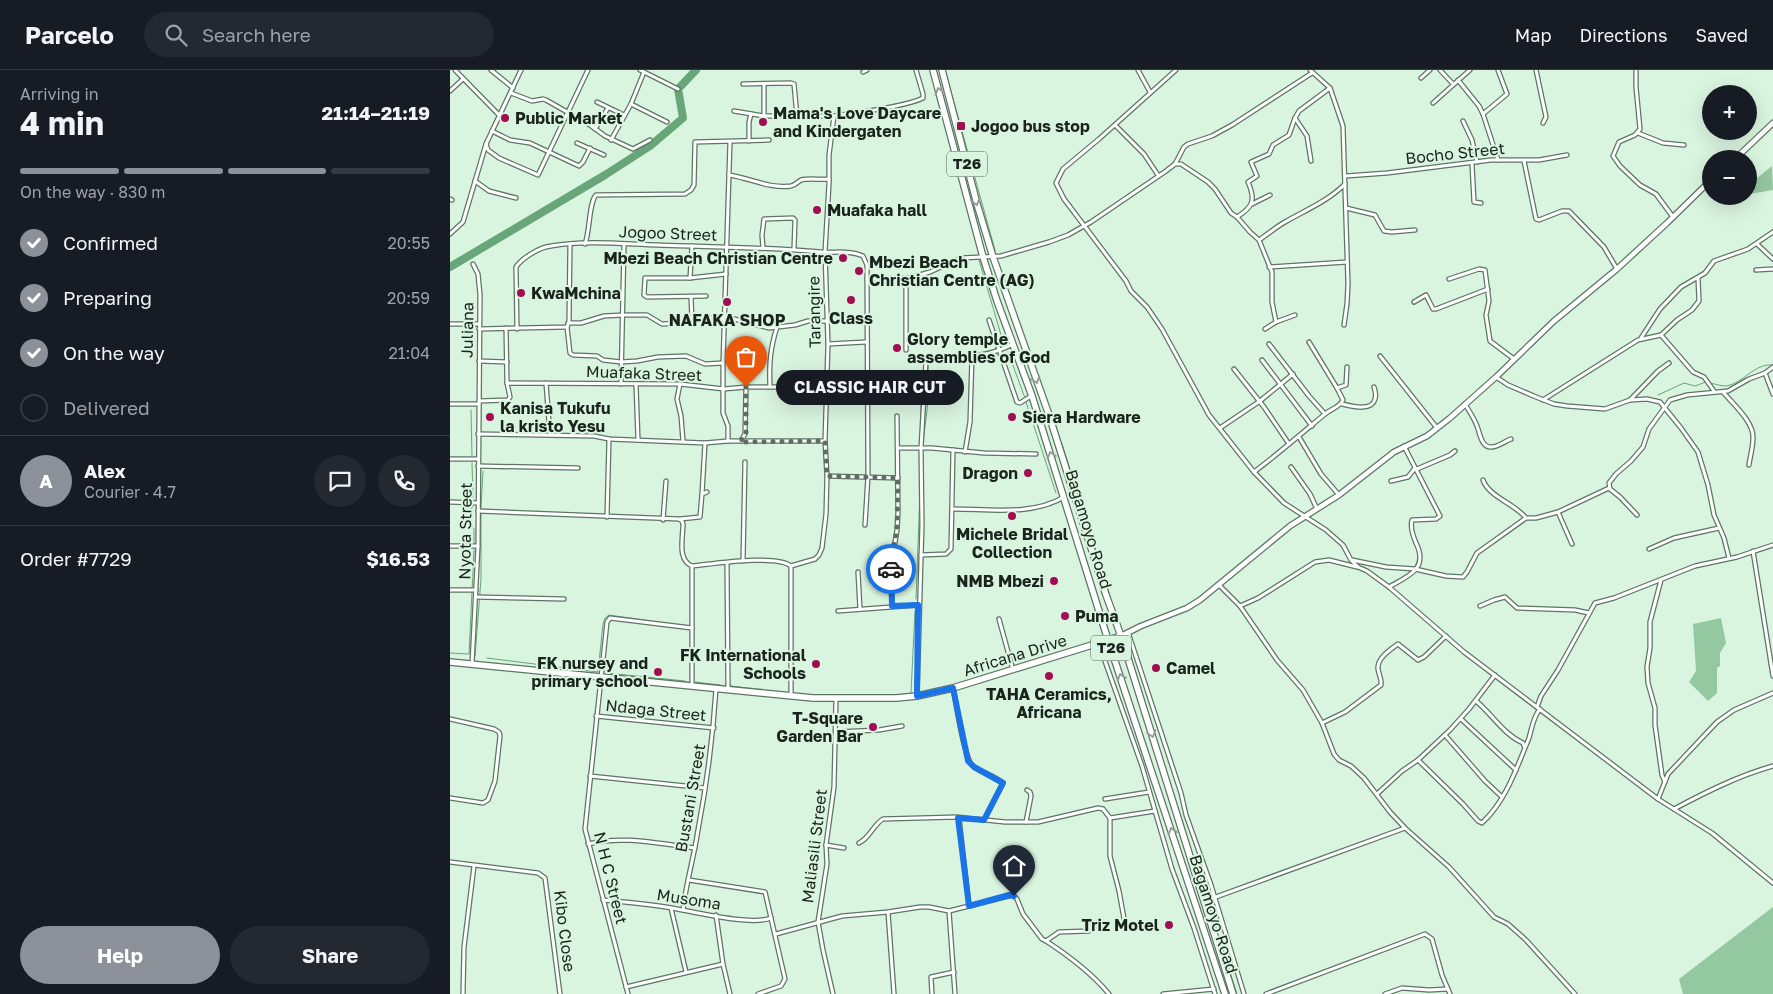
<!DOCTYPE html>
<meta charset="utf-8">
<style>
body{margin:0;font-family:"Golos Text",sans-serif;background:#242831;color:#f1f3f6;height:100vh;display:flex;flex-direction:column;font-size:19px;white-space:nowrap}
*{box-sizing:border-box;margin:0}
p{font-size:16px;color:#9ea1a6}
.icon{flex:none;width:28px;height:28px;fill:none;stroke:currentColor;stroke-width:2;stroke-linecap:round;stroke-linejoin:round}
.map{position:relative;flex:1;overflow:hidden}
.details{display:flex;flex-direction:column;background:#171b24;width:450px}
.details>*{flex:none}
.tools{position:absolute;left:1252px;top:15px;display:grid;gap:10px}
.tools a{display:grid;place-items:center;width:55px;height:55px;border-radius:50%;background:#171b24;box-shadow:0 5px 20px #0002;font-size:25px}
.pin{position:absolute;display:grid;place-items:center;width:42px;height:42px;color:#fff;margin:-51px -21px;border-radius:50% 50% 50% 0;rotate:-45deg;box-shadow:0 0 5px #0007}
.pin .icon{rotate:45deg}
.courier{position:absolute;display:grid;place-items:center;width:50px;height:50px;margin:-25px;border:4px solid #1a73e8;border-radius:50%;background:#fff;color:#222;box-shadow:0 1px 6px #0007}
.bubble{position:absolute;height:35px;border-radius:18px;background:#171b24;box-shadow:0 5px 20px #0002;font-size:16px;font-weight:700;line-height:35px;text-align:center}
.overview em{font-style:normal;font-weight:700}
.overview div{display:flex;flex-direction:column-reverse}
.overview{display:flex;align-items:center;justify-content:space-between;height:85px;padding:0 20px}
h1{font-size:32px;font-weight:700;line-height:38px}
.bar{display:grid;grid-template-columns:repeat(4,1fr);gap:8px 5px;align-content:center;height:60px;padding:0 20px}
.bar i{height:6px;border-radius:4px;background:#363941}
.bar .active{background:#8c9099}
.bar p{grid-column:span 4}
.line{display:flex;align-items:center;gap:12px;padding:0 20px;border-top:1px solid #363941}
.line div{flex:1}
.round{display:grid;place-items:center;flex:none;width:52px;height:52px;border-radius:26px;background:#242831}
ol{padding:0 20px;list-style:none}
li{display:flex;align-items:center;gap:15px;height:55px}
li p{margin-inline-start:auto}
li .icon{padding:5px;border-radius:50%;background:#8c9099;color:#fff;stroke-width:4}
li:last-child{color:#9ea1a6}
li i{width:28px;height:28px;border:2px solid #363941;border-radius:50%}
.button{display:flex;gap:10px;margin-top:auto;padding:10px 20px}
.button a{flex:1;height:58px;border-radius:30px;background:#8c9099;color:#fff;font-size:20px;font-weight:700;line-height:58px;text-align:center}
.button a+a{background:#242831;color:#f1f3f6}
header{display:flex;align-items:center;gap:30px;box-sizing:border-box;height:70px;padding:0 25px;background:#171b24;border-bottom:1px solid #363941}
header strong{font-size:24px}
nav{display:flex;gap:28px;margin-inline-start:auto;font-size:18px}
.search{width:350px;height:45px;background:#242831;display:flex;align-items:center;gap:12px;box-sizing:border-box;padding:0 18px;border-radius:28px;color:#9ea1a6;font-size:19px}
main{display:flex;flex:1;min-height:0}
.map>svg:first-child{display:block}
</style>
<header>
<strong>Parcelo</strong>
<div class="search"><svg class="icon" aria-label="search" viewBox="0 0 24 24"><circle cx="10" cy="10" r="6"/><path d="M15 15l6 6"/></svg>Search here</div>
<nav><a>Map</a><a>Directions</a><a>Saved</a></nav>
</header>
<main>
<section class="details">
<div class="overview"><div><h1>4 min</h1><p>Arriving in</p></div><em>21:14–21:19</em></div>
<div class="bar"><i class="active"></i><i class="active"></i><i class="active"></i><i></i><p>On the way · 830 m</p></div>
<ol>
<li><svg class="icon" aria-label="check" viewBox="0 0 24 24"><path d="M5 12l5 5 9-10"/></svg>Confirmed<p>20:55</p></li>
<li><svg class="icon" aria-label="check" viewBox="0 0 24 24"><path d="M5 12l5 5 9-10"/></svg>Preparing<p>20:59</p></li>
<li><svg class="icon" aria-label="check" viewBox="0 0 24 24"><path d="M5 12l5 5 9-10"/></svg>On the way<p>21:04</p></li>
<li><i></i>Delivered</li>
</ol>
<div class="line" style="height:90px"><b class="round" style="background:#8c9099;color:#fff">A</b><div><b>Alex</b><p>Courier · 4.7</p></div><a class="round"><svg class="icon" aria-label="chat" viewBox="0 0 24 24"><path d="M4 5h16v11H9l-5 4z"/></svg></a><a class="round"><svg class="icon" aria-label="phone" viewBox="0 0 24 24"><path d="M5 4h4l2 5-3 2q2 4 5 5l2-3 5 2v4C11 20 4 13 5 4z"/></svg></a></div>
<div class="line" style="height:65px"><div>Order #7729</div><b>$16.53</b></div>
<div class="button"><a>Help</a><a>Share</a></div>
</section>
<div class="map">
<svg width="1323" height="924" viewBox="0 0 1323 924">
<rect width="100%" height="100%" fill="#d9f4df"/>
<g fill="#94c8a1">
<polygon points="1322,96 1323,120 1300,124 1301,113"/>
<polygon points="1271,548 1276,573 1270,583 1270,596 1267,598 1267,623 1258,631 1239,612 1246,601 1243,554"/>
<polygon points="1323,837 1323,924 1233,924 1229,909"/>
</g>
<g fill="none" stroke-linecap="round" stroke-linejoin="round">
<g stroke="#68a578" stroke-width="1">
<polyline points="495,0 545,180"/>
<polyline points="529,190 554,275"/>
<polyline points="558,282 575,328"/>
<polyline points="494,289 520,289"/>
<polyline points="526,289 548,285"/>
<path d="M1260,313C1265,314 1271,316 1276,316C1294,313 1304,293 1323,295"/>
<polyline points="1208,325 1234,313 1245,316 1256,312"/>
<polyline points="576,332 606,423"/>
<polyline points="21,340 22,386"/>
<polyline points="471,359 471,327"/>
<polyline points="473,373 478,332 478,291"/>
<polyline points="612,374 661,529"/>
<polyline points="22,393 23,427"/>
<polyline points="23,430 23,431"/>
<polyline points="23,436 20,441 21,456 24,459 24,474"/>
<polyline points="31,438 33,401"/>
<polyline points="466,529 470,420"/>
<polyline points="0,583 19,584 24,480"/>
<polyline points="25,586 31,509 31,443"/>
<polyline points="37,588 148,602 153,554 155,548 159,545 235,556"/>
<polyline points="157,603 235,611"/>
<polyline points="245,612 270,615"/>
<polyline points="281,616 316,621"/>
<polyline points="461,623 465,541"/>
<polyline points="440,625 462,624"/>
<polyline points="723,722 756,828"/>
<polyline points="721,769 742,832"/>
<polyline points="758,835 787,924"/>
</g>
<polyline stroke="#68a578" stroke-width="8" points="0,197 155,105 200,76 233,48 228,19 246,0"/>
<defs>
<g id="minor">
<polyline points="5,0 50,46"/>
<polyline points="41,0 63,18"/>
<polyline points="688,0 700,22"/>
<polyline points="726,0 649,69 613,99 606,113 614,129 676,211 681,221 697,237 712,259 759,345 804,402 834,433 876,460 893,475 901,490 908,497 917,501 939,517 1014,582 1208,729 1262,763 1323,813"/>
<polyline points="860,0 880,18 893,56 898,214 897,234 894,255"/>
<polyline points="990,0 1003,14"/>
<polyline points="1086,0 1096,47 1093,53"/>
<polyline points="1186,0 1186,17 1190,59 1185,65 1169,72 1163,86 1170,96 1190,115 1206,124 1223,147"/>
<polyline points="194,2 228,19"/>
<polyline points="413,2 417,0"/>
<polyline points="971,8 980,0"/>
<polyline points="1008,10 1029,36 1033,44 1048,90"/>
<polyline points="293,14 341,13 344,14 347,46"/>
<polyline points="314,14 314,46"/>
<polyline points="0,21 13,9"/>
<polyline points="61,23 82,31 93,29 96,30 140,55 155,66 183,79 200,70"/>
<polyline points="147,32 174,45"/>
<polyline points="983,33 1020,0"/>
<polyline points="181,34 217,52"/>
<polyline points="284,41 314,46 384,46"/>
<polyline points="1033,44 1057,24 1048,0"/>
<polyline points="845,48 857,66 861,91"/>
<polyline points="1013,51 1022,70 1027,92"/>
<polyline points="665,55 694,84 708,105"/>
<polyline points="145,59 158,38"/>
<polyline points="42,61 60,70 80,73 129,96 133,92 140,78"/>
<polyline points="1188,63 1213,73 1234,75"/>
<polyline points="161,70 181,34 194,2 190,0"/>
<polyline points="299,71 299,52 301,44"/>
<polyline points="127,73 154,85"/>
<polyline points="36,74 38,80 49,88 88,105 138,0"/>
<polyline points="1074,91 1086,149 1089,150 1112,141 1119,141 1154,177 1167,199"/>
<polyline points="725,94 731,94 758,112 765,119 781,143 787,147 800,162 809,170 822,202 822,232 826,252"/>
<polyline points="1022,94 1024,132 1031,133"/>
<path d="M279,105C300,108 319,119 341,116C346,115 347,112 351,110C359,108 370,110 379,109"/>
<polyline points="896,106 937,103 1041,90 1089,90 1117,85"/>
<polyline points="25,111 39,121 66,128"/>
<polyline points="0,129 2,130"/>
<polyline points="802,134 820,125"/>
<polyline points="896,138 925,145 934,161 942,162 965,160"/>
<path d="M787,147C803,137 806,130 798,112L807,106L801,92L819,84L823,75L839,65L845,48L849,41L880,18"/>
<polyline points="0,164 13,152 36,74 71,0"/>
<path d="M809,170C818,164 826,157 835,152C856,140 878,131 895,114"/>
<path d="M135,174C140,161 139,132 146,125L235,124L241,120L244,115L245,72L319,70"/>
<polyline points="1307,174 1323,189"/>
<polyline points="242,176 240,208 195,208 194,225 197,227 256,226"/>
<polyline points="313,178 312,165 314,149 343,148 345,150 344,179"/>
<polyline points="819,197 897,192"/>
<polyline points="1306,200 1323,199"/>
<polyline points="240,208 276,204"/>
<polyline points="456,208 456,280"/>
<polyline points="417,209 459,208 480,202 511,188 551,186 599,172 618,165 641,152 716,101 725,94 734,77 738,74 762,66 782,55 862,3"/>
<polyline points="999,209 1029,199 1035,200 1039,231 1036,245 1040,271 1064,289"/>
<polyline points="241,227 242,251"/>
<polyline points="964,232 976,225 983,239 986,239 1038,219"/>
<polyline points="539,250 567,332 570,333 581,326"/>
<polyline points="118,253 131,253 154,246 173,245 197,245 212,254 236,253 256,248 284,249 319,258 345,255 358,251 377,251"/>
<polyline points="0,254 29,254"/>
<polyline points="117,257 120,283 123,285 147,286 153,290 171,292 187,291 208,287 236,286 255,294 273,293"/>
<polyline points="56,258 57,313"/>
<polyline points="29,259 117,257 119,252 120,174"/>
<path d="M67,259L66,197C72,188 90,177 101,176C136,170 173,174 208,175C262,177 317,177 371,182C385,183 400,180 413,186L417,195V209L418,406L415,455"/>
<polyline points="815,259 826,252 845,245"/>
<polyline points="1211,265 1243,302 1254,307 1264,321"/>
<polyline points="1191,268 1210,239 1231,217 1255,203 1264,191 1298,179 1323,162"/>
<polyline points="859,272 887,318 896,315 897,297"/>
<polyline points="378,274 416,272"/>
<polyline points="819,274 859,326 875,344"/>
<polyline points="930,286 987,358"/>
<polyline points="812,290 862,356"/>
<polyline points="29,291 57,292"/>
<polyline points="784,299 814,337 839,374"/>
<polyline points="1315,303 1323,324"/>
<polyline points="1046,307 1058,315 1086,327 1104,334 1117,336 1155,339 1180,330 1197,329 1210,332 1231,358 1248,382 1258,415 1264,445 1274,468 1279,488"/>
<polyline points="417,311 475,313"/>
<polyline points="96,313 100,365"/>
<polyline points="171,314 174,175"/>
<polyline points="186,314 188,370"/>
<polyline points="230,314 227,329 231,346 233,371"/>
<path d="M320,317C319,294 320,279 327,257"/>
<path d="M1273,322C1283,334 1304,352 1303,368C1303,377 1300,387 1299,395"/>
<polyline points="1093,330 1188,270 1211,265 1227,250 1242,240 1249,231 1248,208"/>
<polyline points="1180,330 1208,301 1219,293"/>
<polyline points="29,331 58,330 60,327 57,313 230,314 274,319 296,317 376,317"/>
<polyline points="0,334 29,334"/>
<path d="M892,334C901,336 922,342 925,329C926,326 925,320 924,317"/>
<path d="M1015,334C1019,341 1024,348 1027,356C1030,363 1031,378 1042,377C1048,377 1055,371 1061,369"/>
<polyline points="770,358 810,331 843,304"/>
<polyline points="28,364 144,366 159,369 255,373 278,371 375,371"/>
<polyline points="849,367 871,404 889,425"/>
<polyline points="278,371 278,356 273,343 273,293 280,72"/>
<polyline points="291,371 295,364 296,317"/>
<polyline points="448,378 482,378 534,383 586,384"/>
<polyline points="515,382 520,352 522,286"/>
<polyline points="0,389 28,389"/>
<polyline points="28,396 128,398"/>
<polyline points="841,397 860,424 867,439"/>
<polyline points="967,399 1000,385 1005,381"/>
<path d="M804,402C828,384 851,364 875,344C881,339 890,337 893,330L887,318"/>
<polyline points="377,406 448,408"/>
<path d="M1033,410C1039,427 1064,433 1076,448"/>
<polyline points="941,411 958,407 965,398"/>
<polyline points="252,424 255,373"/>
<polyline points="0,432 28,433"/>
<path d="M503,439C539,439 582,446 614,427"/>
<path d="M28,441L229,449L232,451L233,454C233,468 227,490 242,496C263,494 326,484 341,496"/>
<polyline points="1108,442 1122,474"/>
<polyline points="1187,445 1170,427 1160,419 1159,413 1166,404 1181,391 1193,377 1199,359 1220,330 1237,325 1278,321 1299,309 1315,303 1323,297"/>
<polyline points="157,447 159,369"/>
<polyline points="230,449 250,447 252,424 257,422"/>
<polyline points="213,450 216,411"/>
<polyline points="0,476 28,476"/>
<polyline points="1199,479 1224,468 1269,458"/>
<polyline points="1303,481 1323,606"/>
<polyline points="471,485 496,484 501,479 503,380"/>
<polyline points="902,490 936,497 965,499 996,506 1013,507 1017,502 1027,483 1076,448 1086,448 1108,442 1159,418"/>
<polyline points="293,491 295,392"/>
<polyline points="277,493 278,619"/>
<path d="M341,496L365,489L369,485L372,478L376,444L377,406L375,371L378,274L375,182L379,114V85L384,46C405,43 455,37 473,28V24L466,0"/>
<polyline points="341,496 341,625"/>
<polyline points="408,502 410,539"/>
<polyline points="1211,510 1200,552 1200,578 1197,597 1198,613 1205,638 1205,655 1212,705 1215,712"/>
<polyline points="769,515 790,536 827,590 853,620 872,653 884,684 889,690 901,696 914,708 940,742 955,758 999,797 1044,847 1058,854 1076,870 1125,924"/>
<path d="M939,517C958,506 979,499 966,473C963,466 960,457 962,450L986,449L990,446L954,376"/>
<polyline points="0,520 26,520"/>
<polyline points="26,527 114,529"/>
<polyline points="442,536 441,497 447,460 448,442 447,346"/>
<polyline points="790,536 808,528 865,492 879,490 907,497"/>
<polyline points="1030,536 1044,530 1055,527 1067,538 1125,540 1139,543"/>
<polyline points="388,541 468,535"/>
<polyline points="549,549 563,600"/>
<polyline points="678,562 731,723 736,745 761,815 794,924"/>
<polyline points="649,574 692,696 722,799 744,858 765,924"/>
<polyline points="22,594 28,476 30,225 28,204 23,194"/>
<polyline points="242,616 242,496"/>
<path d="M503,618C506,633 514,687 522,695C531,703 544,705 553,713L534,750"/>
<path d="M467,626L472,455L471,378L476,291L481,288C512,286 535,289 563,274"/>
<path d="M1026,631C1042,644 1053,664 1073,673L1074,676"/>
<polyline points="1087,637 1091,626 1108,600 1145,533 1164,528 1245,496 1287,487 1323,475"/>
<polyline points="146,646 264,658"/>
<polyline points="0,649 44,659 49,662 50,666 45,711 38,730 33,733 0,728"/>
<polyline points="1011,649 1066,700"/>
<path d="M872,653L895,642L931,615C932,610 929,605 928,599C927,588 940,580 948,574L968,590L974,587L996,566"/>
<polyline points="386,662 429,660 452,656"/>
<polyline points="995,665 1035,711 1052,727"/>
<path d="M968,690L1013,734L1028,751L1032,753C1056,731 1067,697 1079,668C1082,658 1083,647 1090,639"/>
<polyline points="140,706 255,718"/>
<polyline points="927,724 952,701 968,690 1000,660 1019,639 1045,605"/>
<polyline points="655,729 699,722"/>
<polyline points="1208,729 1218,704 1267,652 1284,640 1323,623"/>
<path d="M1224,739C1256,722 1288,706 1323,696"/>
<polyline points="509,748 519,836"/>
<polyline points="660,748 660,786 669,821 675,854"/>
<polyline points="576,752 581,726 580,722 577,720"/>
<path d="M409,773C420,768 423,755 433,749L507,747L555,752H588L648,738L653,739L660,748L705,741"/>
<path d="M138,774C172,765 210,774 245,778"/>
<polyline points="376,775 394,778"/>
<polyline points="0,792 88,803 95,808 110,924"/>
<polyline points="239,810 315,822 335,909 331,916 308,924"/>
<path d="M153,830C176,832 199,834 222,838C245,842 301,856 321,848"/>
<polyline points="755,831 955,758"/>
<polyline points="221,838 236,902"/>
<path d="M233,840C236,813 244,787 248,760C257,713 263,666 266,619"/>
<polyline points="499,841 505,924"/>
<polyline points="438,842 444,924"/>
<polyline points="266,845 273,894 280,924"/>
<path d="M326,864L392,846L438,842L470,837H479L499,841L563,825L567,829L573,844L592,869L596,871C619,886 641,902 659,924"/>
<polyline points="596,871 609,862 639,861 640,851"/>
<polyline points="176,917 273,894"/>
<polyline points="13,924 14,877 24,796"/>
<polyline points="178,924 135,759 157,552 160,548 242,558"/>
<polyline points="383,924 373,880 368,852 377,794 376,775 384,717 386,629"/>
<polyline points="482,924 481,907 504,902"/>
<polyline points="713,924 764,919"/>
<polyline points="816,924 975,864 982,869 992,905 1000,924"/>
<polyline points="935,924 952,918 979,920 998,919"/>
</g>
<g id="tertiary">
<polyline points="1285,89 1323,53"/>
<polyline points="671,566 691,556 737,538 750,530 840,456 889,425 944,382 977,366 1000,348 1046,307 1104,251 1167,199 1217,153 1261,110"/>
</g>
<polyline id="primary" points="0,592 363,628 446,628 467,626 503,618 671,566"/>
<g id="trunk">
<polyline points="483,0 533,187 547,231 582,326 658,570 775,924"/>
<polyline points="492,0 527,134 543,187 599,345 656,525 671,566 783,924"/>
</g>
</defs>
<use href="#minor" stroke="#5d7563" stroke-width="5.5"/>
<use href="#tertiary" stroke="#5d7563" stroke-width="7"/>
<use href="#primary" stroke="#5d7563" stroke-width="8"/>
<use href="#trunk" stroke="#5d7563" stroke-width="8"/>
<use href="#minor" stroke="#fff" stroke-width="3"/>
<use href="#tertiary" stroke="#fff" stroke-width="4.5"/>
<use href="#primary" stroke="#fff" stroke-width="5.5"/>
<use href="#trunk" stroke="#fff" stroke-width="5.5"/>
</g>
<defs><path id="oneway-chevron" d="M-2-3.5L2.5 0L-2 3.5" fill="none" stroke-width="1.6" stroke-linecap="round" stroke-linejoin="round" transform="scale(1.25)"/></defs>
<g stroke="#989c99">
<use href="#oneway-chevron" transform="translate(489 21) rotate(-107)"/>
<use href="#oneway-chevron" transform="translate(526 132) rotate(75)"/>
<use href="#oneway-chevron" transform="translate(586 310) rotate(70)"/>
<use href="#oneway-chevron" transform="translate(601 385) rotate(-108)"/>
<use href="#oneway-chevron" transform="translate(671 607) rotate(-109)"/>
<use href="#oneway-chevron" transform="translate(702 664) rotate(72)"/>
<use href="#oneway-chevron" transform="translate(722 761) rotate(-107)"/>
</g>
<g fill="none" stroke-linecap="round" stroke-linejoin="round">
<polyline stroke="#5d6d61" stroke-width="5" stroke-dasharray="0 9" points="296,317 296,364 290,372 375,371 377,406 448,408 447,460 442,484 441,499"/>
<polyline stroke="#1a73e8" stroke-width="6" points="441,499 442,536 468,535 467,626 503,618 518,691 524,697 553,713 534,750 508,748 519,836 559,825 564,826"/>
</g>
<g fill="#a10d51" stroke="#d9f4df" stroke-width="2">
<circle cx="55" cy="48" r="5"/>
<circle cx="313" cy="52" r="5"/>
<rect x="506" y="51" width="10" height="10" rx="2.5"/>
<circle cx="367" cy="140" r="5"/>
<circle cx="393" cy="188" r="5"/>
<circle cx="409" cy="201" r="5"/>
<circle cx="71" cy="223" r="5"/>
<circle cx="401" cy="230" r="5"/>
<circle cx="277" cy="232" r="5"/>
<circle cx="447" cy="278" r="5"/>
<circle cx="40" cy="347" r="5"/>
<circle cx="562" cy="347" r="5"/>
<circle cx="578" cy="403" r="5"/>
<circle cx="562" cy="446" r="5"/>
<circle cx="604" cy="511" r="5"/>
<circle cx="615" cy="546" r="5"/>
<circle cx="366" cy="594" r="5"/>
<circle cx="706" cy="598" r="5"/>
<circle cx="208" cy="602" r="5"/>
<circle cx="599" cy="606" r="5"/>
<circle cx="423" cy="657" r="5"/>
<circle cx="719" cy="855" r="5"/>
</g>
<g text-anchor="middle" stroke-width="4" stroke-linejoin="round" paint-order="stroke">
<g fill="#d9f4df" stroke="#536257" stroke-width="1">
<rect x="497" y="81.5" width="40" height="25" rx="4"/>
<rect x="641" y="565.5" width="40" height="25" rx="4"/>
</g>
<g font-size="15" font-weight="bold" fill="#1a241d">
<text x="517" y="99">T26</text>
<text x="661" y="583">T26</text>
</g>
<g font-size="16" font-weight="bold" fill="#1a241d" stroke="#d9f4df" text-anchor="start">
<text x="323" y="49">Mama's Love Daycare<tspan x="323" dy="18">and Kindergaten</tspan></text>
<text x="65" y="54">Public Market</text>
<text x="521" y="62">Jogoo bus stop</text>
<text x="377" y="146">Muafaka hall</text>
<text x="383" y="194" text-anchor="end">Mbezi Beach Christian Centre</text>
<text x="419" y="198">Mbezi Beach<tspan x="419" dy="18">Christian Centre (AG)</tspan></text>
<text x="81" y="229">KwaMchina</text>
<text x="401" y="254" text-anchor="middle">Class</text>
<text x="277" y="256" text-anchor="middle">NAFAKA SHOP</text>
<text x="457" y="275">Glory temple<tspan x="457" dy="18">assemblies of God</tspan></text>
<text x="50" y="344">Kanisa Tukufu<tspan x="50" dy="18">la kristo Yesu</tspan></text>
<text x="572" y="353">Siera Hardware</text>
<text x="568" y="409" text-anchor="end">Dragon</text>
<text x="562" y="470" text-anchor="middle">Michele Bridal<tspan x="562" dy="18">Collection</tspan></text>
<text x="594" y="517" text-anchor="end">NMB Mbezi</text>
<text x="625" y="552">Puma</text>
<text x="356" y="591" text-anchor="end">FK International<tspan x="356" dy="18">Schools</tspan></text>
<text x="198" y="599" text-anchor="end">FK nursey and<tspan x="198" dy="18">primary school</tspan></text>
<text x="716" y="604">Camel</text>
<text x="599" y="630" text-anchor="middle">TAHA Ceramics,<tspan x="599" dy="18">Africana</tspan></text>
<text x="413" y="654" text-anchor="end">T-Square<tspan x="413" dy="18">Garden Bar</tspan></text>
<text x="709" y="861" text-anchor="end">Triz Motel</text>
</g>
<g font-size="16" fill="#1a241d" stroke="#d9f4df">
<text transform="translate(1005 83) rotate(-6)" y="6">Bocho Street</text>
<text transform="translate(218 163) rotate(2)" y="6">Jogoo Street</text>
<text transform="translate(364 242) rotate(-91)" y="6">Tarangire</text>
<text transform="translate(17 260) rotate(-89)" y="6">Juliana</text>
<text transform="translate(194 303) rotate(2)" y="6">Muafaka Street</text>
<text transform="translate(639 459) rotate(73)" y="6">Bagamoyo Road</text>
<text transform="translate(15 461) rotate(-89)" y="6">Nyota Street</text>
<text transform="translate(565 585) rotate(-17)" y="6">Africana Drive</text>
<text transform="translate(206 640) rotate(6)" y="6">Ndaga Street</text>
<text transform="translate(240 728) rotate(-80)" y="6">Bustani Street</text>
<text transform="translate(364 776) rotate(-83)" y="6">Maliasili Street</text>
<text transform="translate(161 808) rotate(76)" y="6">N H C Street</text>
<text transform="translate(239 829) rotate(9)" y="6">Musoma</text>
<text transform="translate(764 844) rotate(72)" y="6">Bagamoyo Road</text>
<text transform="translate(115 861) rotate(83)" y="6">Kibo Close</text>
</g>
</g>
</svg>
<div class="tools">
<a>+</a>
<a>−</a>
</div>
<div class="pin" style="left:296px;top:317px;background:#ea580c"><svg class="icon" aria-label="bag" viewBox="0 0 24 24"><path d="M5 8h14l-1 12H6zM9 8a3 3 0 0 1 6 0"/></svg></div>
<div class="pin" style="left:564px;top:826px;background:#1f2937"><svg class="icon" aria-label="home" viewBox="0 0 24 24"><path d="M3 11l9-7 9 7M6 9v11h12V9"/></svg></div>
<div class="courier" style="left:441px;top:499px"><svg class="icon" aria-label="car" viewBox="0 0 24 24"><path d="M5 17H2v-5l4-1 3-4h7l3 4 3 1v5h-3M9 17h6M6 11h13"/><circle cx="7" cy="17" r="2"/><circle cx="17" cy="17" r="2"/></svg></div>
<div class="bubble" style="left:326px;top:300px;width:188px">CLASSIC HAIR CUT</div>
</div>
</main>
